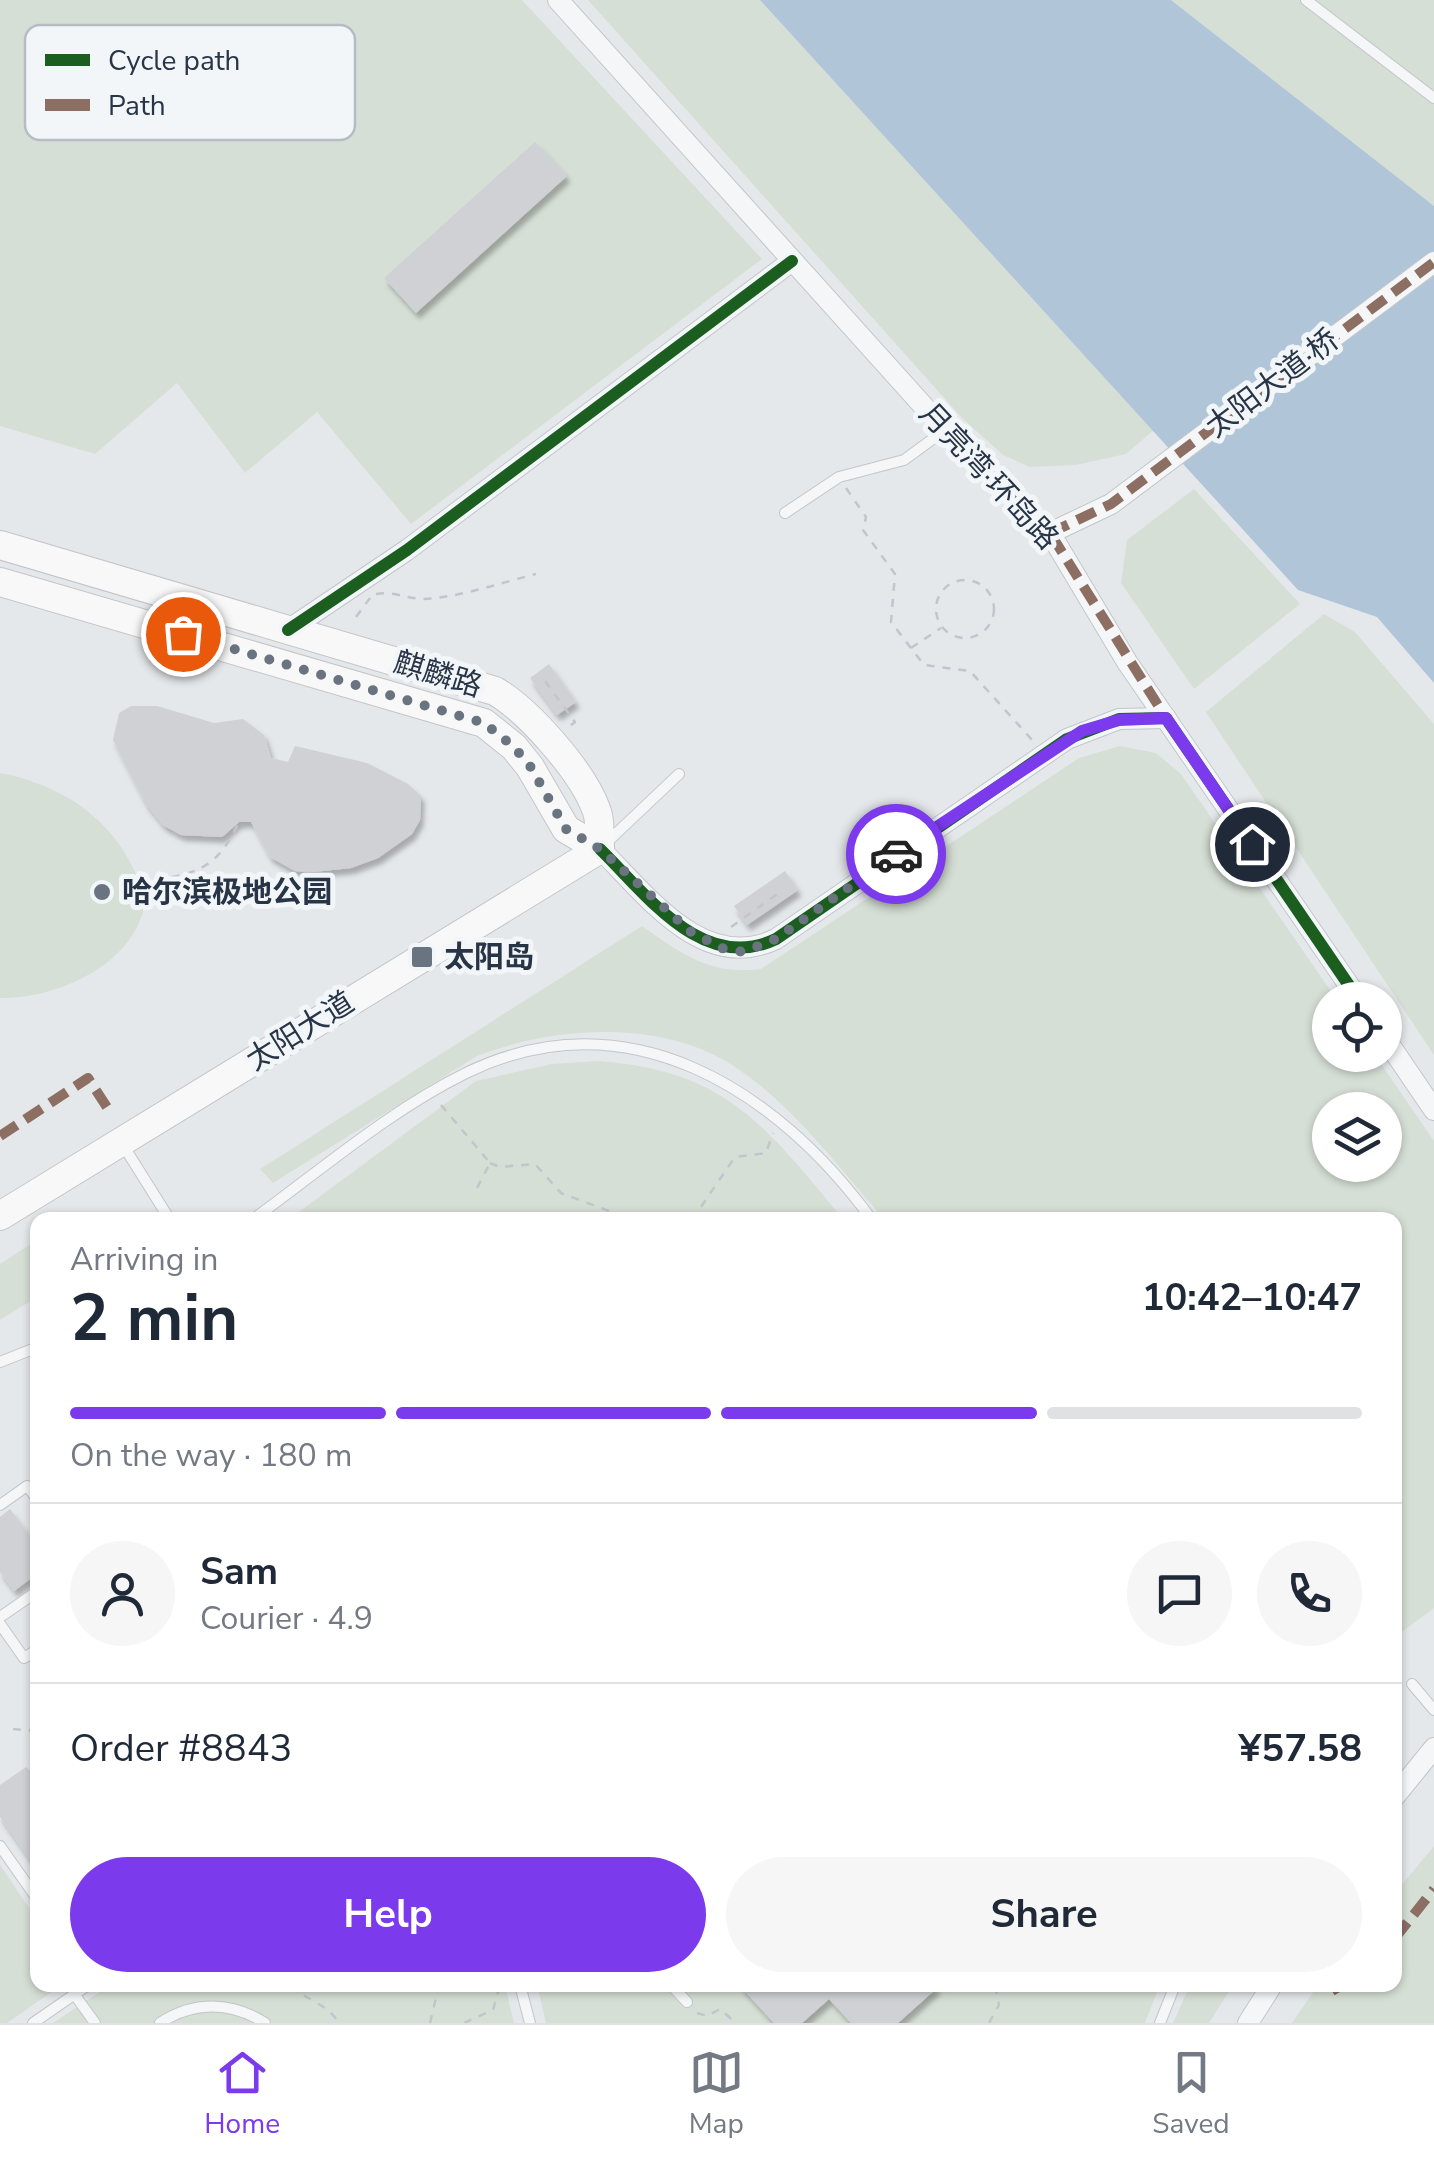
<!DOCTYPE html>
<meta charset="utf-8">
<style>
body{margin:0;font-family:"Nunito Sans","Noto Sans SC",sans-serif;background:#f6f6f7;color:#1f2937;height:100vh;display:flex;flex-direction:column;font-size:38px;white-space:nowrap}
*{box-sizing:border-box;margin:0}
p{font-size:32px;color:#747a83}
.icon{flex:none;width:55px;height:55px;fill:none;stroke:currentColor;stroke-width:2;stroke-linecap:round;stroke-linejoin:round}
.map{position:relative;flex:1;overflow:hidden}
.panel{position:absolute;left:30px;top:1212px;width:1372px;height:780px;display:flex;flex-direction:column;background:#fff;border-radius:20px;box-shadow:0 2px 8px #0004}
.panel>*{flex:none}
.controls{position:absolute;left:1312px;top:982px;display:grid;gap:20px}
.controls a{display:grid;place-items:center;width:90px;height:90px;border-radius:50%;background:#fff;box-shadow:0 2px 8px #0004;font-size:50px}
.pin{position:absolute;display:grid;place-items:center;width:85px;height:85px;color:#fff;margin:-42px;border:5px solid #fff;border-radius:50%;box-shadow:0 2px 10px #0007}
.courier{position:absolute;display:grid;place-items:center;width:100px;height:100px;margin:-50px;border:8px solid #7c3aed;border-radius:50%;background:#fff;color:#222;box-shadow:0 2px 12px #0007}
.head em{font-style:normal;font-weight:700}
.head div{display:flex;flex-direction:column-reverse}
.head{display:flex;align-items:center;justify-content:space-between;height:170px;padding:0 40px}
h1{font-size:65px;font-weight:700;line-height:75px}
.bar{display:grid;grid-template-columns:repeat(4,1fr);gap:15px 10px;align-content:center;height:120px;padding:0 40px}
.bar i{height:12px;border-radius:8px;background:#e0e1e3}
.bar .current{background:#7c3aed}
.bar p{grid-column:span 4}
.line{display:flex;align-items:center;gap:25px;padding:0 40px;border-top:2px solid #e0e1e3}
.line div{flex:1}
.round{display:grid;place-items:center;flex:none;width:105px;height:105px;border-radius:52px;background:#f6f6f7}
.button{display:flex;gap:20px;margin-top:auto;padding:20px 40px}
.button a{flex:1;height:115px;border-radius:60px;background:#7c3aed;color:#fff;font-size:40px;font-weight:700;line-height:115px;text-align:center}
.button a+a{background:#f6f6f7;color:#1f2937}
.tabs{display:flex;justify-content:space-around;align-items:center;height:140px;border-top:2px solid #e0e1e3;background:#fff;font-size:28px;color:#747a83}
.tabs a{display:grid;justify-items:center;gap:5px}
.tabs .current{color:#7c3aed}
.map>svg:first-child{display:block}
</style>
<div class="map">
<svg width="1434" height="2023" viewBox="0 0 1434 2023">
<defs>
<filter id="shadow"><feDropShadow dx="3.5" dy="6" stdDeviation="2.5" flood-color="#0004"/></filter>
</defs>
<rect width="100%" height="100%" fill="#e5e8eb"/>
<g fill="#d6dfd5" fill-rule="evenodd">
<polygon points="0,0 522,0 762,259 411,524 317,412 245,473 177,383 95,454 0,426"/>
<polygon points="588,0 760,0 1153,431 1126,454 1076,465 1030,467 1003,455 963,419"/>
<polygon points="1171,0 1434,0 1434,206"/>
<polygon points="1194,489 1300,604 1194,689 1121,583 1127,540"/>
<polygon points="1324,614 1355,632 1434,724 1434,1055 1206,712"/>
<path d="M1120,746L1156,753L1181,774L1337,1000H1330V1055H1375L1434,1141V1608L1395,1637V1220H885C837,1166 791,1102 729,1063C655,1019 553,1027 477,1056L273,1183L260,1169L642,926C684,955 709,975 761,969L1079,758ZM1330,1110H1385V1165H1330Z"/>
<path d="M0,773C71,786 129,831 145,903C134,965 57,999 0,998Z"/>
<path d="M598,1061C727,1070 766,1127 844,1220H288L476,1081L552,1064Z"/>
<polygon points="37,1240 37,1297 0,1320 0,1264"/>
<polygon points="1434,1846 1434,2023 1292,2023 1318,1985 1395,1985 1395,1893"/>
<polygon points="0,1865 37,1920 38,1985 62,1985 7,2023 0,2023"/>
<polygon points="110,1985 505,1985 514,2023 53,2023"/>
<polygon points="537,1985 1160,1985 1145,2023 546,2023"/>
<polygon points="1190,1985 1233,1985 1209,2023 1173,2023"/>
</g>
<polygon fill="#b0c6d8" points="760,0 1171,0 1434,206 1434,683 1377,617 1298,590"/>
<g fill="#cfd1d4" filter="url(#shadow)">
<polygon points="535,142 567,176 416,313 384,278"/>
<polygon points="549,664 576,702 557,715 530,678"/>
<polygon points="131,706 157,706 214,723 243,719 264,735 271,758 288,762 295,746 367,763 408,784 421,796 420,820 412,834 378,858 351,868 313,872 295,871 270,857 251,822 239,822 222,837 181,835 163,825 146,804 113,740 119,713"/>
<polygon points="785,871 798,890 747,925 734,906"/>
<polygon points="10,1509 38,1547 38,1573 14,1591 0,1572 0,1517"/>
<polygon points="26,1767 38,1779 38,1871 0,1817 0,1785"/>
<polygon points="739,1985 935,1985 937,1988 898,2023 851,2023 829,1999 802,2023 774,2023"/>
</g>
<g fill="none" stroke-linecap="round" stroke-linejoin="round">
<defs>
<g id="lane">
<polyline points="1306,0 1434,98"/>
<polyline points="785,513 839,477 904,460 945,430"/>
<polyline points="605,844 679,774"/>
<polyline points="123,1145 170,1220"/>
<path d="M252,1220C321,1170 389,1111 466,1073C628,994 777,1090 872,1220"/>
<polyline points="0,1362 38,1347"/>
<polyline points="0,1505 27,1486 38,1500"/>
<polyline points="0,1617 38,1591"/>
<polyline points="0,1624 24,1658 38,1649"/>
<polyline points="1412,1684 1434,1710"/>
<polyline points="0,1846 38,1900"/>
<polyline points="520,1985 530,2023"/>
<polyline points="671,1985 687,2002"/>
<polyline points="74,1994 95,2023"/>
<polyline points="33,2023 88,1985"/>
<path d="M160,2023C193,2001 231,2001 265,2023"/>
<polyline points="1160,2023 1175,1985"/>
</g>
<g id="street">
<polyline points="558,0 945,430 1050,533 1127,662 1359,1000"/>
<polyline points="1050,533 1111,504 1434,262"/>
<polyline points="288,630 407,550 792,261"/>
<path d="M600,849C647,895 703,974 776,939L1067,739L1119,719L1166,718"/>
<polyline points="1385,1038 1434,1110"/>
<polyline points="1395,1796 1434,1748"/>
<polyline points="1248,2023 1272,1985"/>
</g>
<g id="secondary">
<path d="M0,545L495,691C529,711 582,771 596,809C601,820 599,837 600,849"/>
<polyline points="0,582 484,723 514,747 530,767 566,829 600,849"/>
<polyline points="0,1216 600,849"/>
</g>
</defs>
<use href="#lane" stroke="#c3c6c9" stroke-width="12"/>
<use href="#street" stroke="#c3c6c9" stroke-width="22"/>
<use href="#secondary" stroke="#c3c6c9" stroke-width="30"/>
<g stroke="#c2c6cb" stroke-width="2.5" stroke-dasharray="8 8" stroke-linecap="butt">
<polyline points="846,488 866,517 863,530 895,574 891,622 924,665 970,671 1033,741"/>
<circle cx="965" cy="609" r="29"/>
<path d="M376,594C395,591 407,599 424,599C461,597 500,583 536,574"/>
<polyline points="356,617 370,598"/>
<polyline points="911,648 941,628"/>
<polyline points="545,681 575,722 569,727"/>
<path d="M140,884C193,872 214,875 239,822"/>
<polyline points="731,927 783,890"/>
<polyline points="441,1105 490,1163 477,1188"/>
<polyline points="490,1163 500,1167 535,1164 561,1193 633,1220"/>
<polyline points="692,1220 735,1157 766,1153 773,1133"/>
<polyline points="13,1729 38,1731"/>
<path d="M292,1985C305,2001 326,2002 339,2023"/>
<polyline points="697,2013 707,2016 720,2009 736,2023"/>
<polyline points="430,2023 439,1985"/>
<polyline points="464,2023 493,2010 500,1985"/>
<polyline points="989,2023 999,2005 995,1985"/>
</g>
<use href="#lane" stroke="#f4f6f7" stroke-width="10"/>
<use href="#street" stroke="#f4f6f7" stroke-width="20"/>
<use href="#secondary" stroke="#f8f8f9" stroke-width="28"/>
<g stroke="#8d6e63" stroke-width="10" stroke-dasharray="20 10" stroke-linecap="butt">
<polyline points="945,430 1050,533 1166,718"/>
<polyline points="1050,533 1111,504 1434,262"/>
<polyline points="0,1136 88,1078 112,1115"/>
<polyline points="1395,1938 1434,1889"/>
<polyline points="1332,1991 1342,1985"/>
</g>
<defs>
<g id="cycleway">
<polyline points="288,630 407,550 792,261"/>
<path d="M600,849C647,895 703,974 776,939L1067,739L1119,719L1166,718L1359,1000"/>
</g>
</defs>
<use href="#cycleway" stroke="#f3f6f9" stroke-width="19"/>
<use href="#cycleway" stroke="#1b5e20" stroke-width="12"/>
</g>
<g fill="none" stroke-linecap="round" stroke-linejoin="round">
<polyline stroke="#6a7480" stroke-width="10" stroke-dasharray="0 18" points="183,634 484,723 514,747 530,766 566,829 600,849 691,932 724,949 743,952 776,939 896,854"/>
<polyline stroke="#7c3aed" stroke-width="12" points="896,854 1082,731 1119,720 1166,718 1252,844"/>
</g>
<g fill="#6a7480" stroke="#f3f6f9" stroke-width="4">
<circle cx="102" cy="892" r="10"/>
<rect x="410" y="945" width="24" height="24" rx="5"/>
</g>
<g text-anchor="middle" stroke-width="10" stroke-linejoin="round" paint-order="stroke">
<g font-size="30" fill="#283547" stroke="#f3f6f9">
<text transform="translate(1272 383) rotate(-37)" y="10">太阳大道·桥</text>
<text transform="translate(989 476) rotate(47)" y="10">月亮湾·环岛路</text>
<text transform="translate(438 674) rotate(17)" y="10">麒麟路</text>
<text transform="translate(300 1031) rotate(-32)" y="10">太阳大道</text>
</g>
<g font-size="30" font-weight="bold" fill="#283547" stroke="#f3f6f9" text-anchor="start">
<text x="122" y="902">哈尔滨极地公园</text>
<text x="444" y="967">太阳岛</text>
</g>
</g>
<rect x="25" y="25" width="330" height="115" rx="15" fill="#f3f6f9" stroke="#b6bcc4" stroke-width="2.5"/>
<rect x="45" y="54" width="45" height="12" fill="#1b5e20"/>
<rect x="45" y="99" width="45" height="12" fill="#8d6e63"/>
<g font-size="28" fill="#283547">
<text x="108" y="70">Cycle path</text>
<text x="108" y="115">Path</text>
</g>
</svg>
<div class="controls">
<a><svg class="icon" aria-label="locate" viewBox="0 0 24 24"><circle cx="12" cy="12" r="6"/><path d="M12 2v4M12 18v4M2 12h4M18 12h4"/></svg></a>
<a><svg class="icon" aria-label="layers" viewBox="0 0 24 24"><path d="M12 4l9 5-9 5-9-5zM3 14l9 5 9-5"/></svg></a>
</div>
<div class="pin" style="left:183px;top:634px;background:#ea580c"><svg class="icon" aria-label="bag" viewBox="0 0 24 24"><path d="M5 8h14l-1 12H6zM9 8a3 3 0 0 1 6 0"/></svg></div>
<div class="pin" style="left:1252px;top:844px;background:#1f2937"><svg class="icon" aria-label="home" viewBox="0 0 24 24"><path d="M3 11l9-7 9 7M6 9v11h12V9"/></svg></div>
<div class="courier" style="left:896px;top:854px"><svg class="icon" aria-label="car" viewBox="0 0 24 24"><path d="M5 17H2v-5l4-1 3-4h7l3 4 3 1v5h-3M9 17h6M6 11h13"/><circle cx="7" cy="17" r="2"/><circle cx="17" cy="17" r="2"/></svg></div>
<section class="panel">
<div class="head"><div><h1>2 min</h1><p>Arriving in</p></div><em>10:42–10:47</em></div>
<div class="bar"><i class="current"></i><i class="current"></i><i class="current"></i><i></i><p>On the way · 180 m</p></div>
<div class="line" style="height:180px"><a class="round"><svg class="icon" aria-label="person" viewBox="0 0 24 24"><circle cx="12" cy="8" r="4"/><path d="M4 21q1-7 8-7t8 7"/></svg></a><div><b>Sam</b><p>Courier · 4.9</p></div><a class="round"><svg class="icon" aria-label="chat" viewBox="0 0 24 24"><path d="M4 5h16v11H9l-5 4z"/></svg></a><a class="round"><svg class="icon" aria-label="phone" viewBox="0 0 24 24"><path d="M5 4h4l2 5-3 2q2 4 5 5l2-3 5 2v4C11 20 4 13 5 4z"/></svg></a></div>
<div class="line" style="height:130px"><div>Order #8843</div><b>¥57.58</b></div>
<div class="button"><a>Help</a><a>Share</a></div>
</section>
</div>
<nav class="tabs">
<a class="current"><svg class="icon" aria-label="home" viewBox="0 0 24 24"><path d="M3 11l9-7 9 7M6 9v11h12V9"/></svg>Home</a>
<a><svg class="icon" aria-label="map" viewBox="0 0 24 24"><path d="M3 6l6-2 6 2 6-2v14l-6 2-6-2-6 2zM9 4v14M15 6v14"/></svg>Map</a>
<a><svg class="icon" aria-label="saved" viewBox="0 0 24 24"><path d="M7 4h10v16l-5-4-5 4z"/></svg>Saved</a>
</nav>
